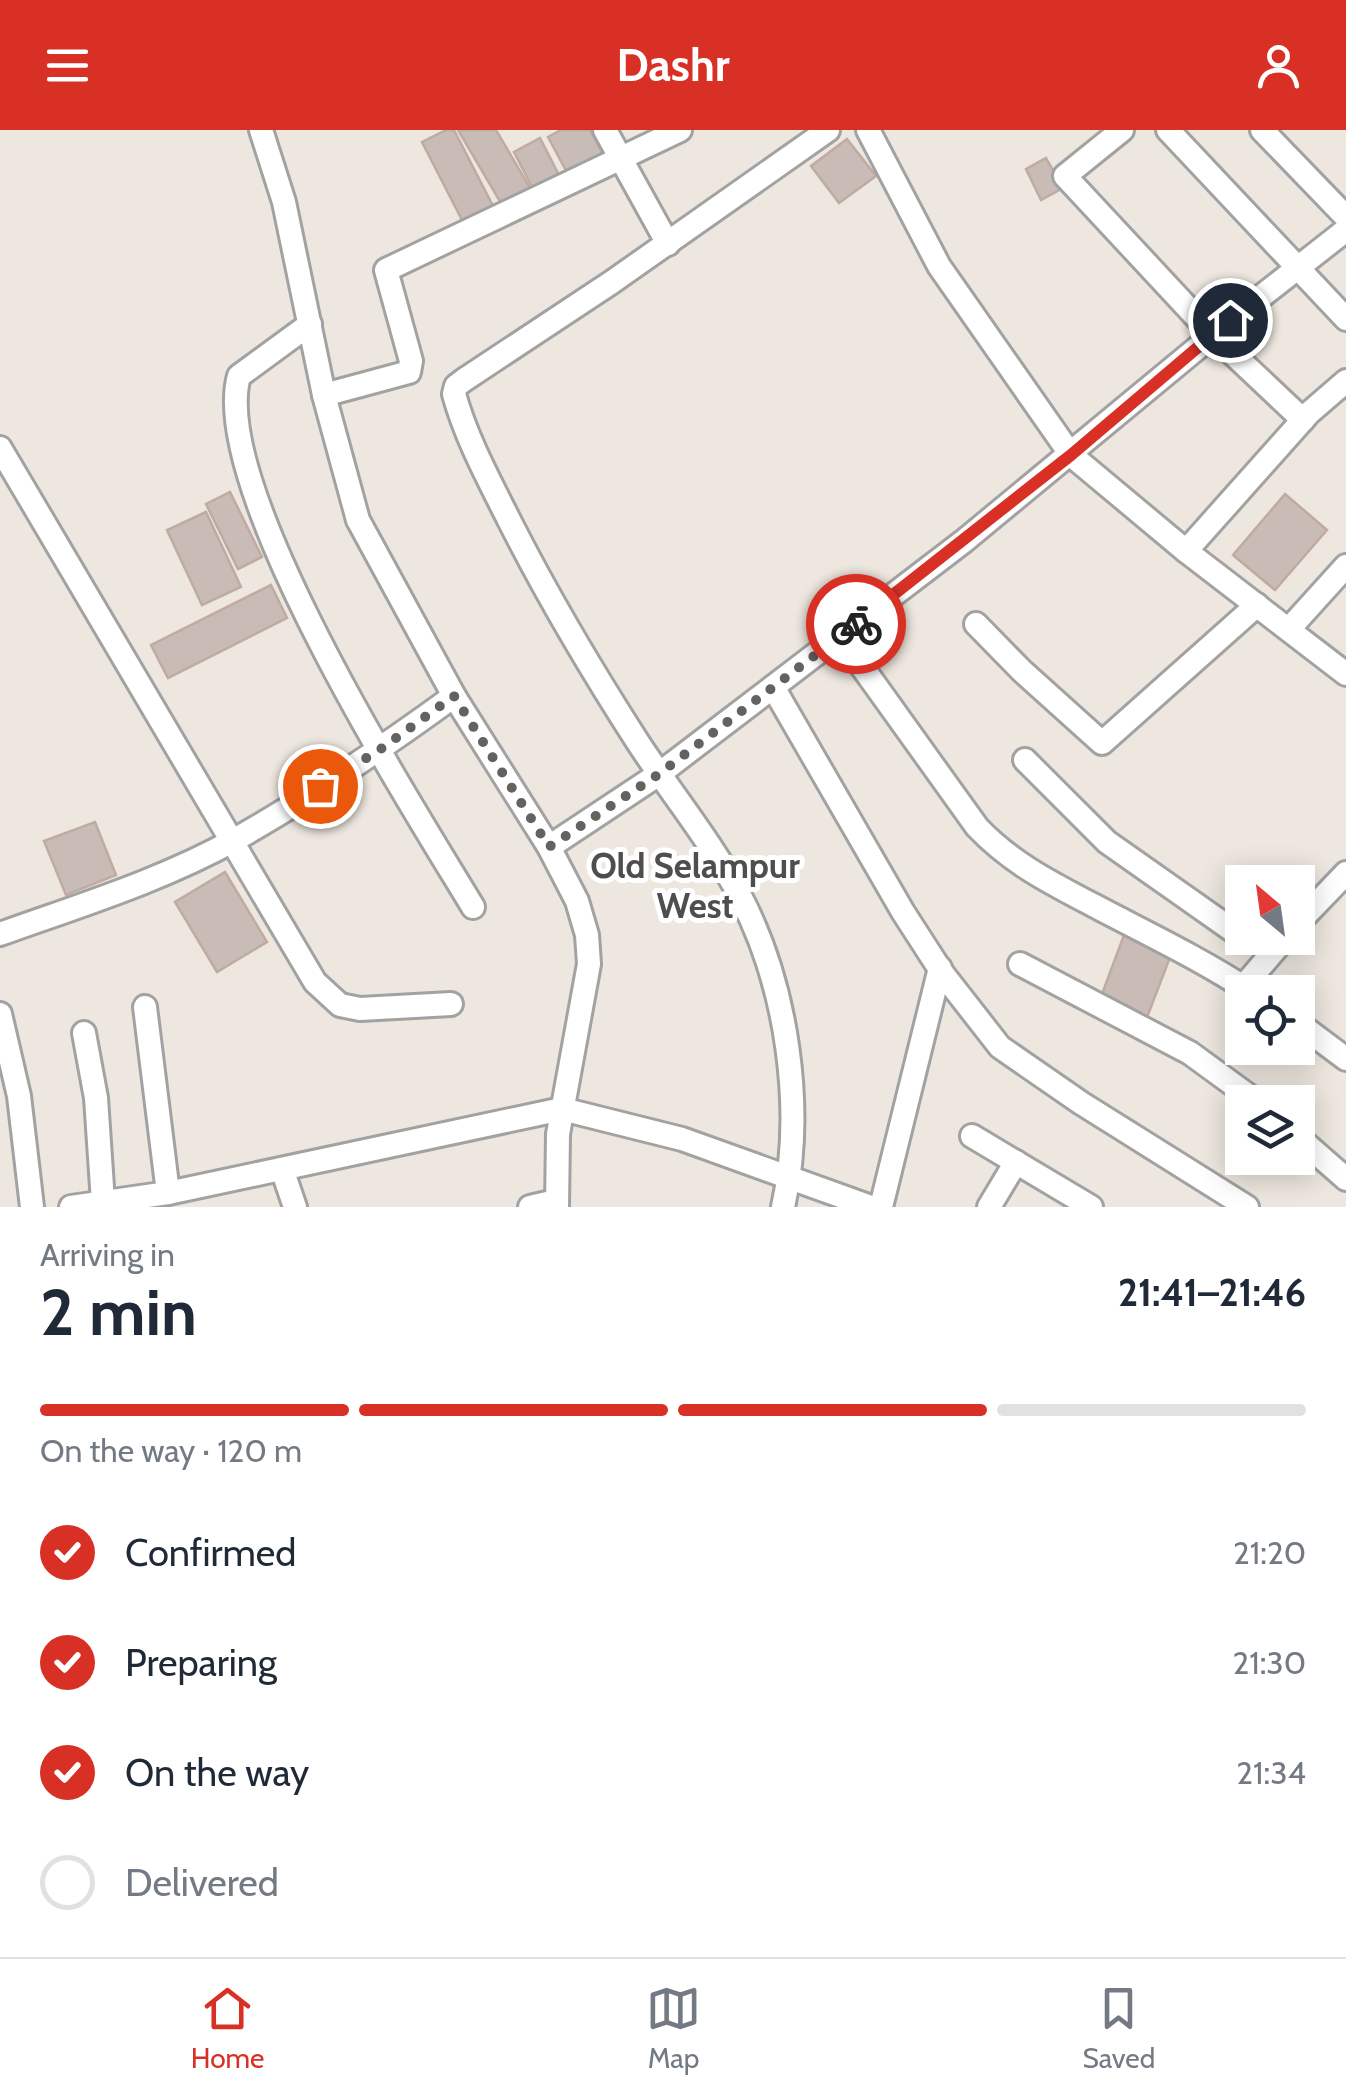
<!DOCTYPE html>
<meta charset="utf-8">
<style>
body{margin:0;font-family:Cabin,sans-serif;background:#f6f6f7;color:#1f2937;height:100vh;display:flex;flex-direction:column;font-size:38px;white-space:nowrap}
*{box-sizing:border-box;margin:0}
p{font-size:32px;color:#747a83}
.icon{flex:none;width:55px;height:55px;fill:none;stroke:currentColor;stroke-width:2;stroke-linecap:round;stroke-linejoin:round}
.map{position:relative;height:1077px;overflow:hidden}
.sheet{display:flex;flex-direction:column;background:#fff;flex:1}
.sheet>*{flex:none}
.needle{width:65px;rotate:331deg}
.controls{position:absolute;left:1225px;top:735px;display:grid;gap:20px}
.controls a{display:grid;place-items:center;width:90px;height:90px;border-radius:0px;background:#fff;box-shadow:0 5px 25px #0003;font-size:50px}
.pin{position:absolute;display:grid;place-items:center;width:85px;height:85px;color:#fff;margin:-42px;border:5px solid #fff;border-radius:50%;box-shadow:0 2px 10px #0007}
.courier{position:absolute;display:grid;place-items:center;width:100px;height:100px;margin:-50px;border:8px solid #d93025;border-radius:50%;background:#fff;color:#222;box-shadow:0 2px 12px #0007}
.summary em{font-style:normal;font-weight:800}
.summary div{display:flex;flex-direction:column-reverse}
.summary{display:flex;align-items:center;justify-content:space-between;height:170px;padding:0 40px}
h1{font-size:65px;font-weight:800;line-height:75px}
.bar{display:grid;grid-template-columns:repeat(4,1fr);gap:15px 10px;align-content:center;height:120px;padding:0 40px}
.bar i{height:12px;border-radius:8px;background:#e0e1e3}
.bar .selected{background:#d93025}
.bar p{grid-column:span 4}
ol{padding:0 40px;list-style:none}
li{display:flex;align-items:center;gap:30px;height:110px}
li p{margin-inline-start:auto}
li .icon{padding:10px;border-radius:50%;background:#d93025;color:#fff;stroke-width:4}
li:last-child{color:#747a83}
li i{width:55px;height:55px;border:5px solid #e0e1e3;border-radius:50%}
header{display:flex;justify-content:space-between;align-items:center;height:130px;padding:0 40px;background:#d93025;color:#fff;font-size:45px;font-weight:800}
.menu{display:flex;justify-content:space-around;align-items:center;height:140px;border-top:2px solid #e0e1e3;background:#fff;font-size:28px;color:#747a83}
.menu a{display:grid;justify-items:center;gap:5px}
.menu .selected{color:#d93025}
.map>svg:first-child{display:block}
</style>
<header><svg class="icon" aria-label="menu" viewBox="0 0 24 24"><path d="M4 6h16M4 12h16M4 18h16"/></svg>Dashr<svg class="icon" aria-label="person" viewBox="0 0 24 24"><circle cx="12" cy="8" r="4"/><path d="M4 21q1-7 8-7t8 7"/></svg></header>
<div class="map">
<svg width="1346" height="1077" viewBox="0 0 1346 1077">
<rect width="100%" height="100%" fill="#ede7df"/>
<g fill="#c9bcb6" stroke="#bfaba1" stroke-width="2.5">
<polygon points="446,0 454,0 493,76 463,92 422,12"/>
<polygon points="458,0 496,0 533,63 505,80"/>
<polygon points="561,0 590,0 605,28 570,48 548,7"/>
<polygon points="540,8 561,49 535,63 514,22"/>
<polygon points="847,9 876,46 839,73 811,36"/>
<polygon points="1046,28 1063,58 1041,70 1026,39"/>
<polygon points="230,362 262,427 238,439 206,374"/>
<polygon points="1285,364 1327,400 1275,460 1233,425"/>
<polygon points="206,382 241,457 202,475 167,400"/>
<polygon points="271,455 287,488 168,548 151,515"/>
<polygon points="95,692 116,745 66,765 44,711"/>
<polygon points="225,742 267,812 217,842 175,772"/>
<polygon points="1124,805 1172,822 1146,890 1099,872"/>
</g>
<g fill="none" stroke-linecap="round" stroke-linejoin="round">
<defs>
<g id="street">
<polyline points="261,0 284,72 324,265"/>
<polyline points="605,0 668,114"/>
<polyline points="868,0 939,136 1071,325 1186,421 1346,544"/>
<polyline points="1122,0 1065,46 1213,205 1303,290"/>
<polyline points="1168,0 1346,189"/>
<polyline points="1262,0 1346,87"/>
<path d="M310,194L239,246C208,356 412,676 473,777"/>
<polyline points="0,318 315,852 340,875 360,879 451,874"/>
<polyline points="1186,421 1309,283 1346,251"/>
<polyline points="976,494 1022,541 1102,613 1257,475"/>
<polyline points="1289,499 1346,436"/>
<path d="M840,506L977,697C1011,733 1051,753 1093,775C1146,803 1201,829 1251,862"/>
<polyline points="773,557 903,782 943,844 1000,917 1081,973 1247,1077"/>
<polyline points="1025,630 1107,712 1242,807"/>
<polyline points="549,717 659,644 964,411 1230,191 1346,100"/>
<polyline points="1298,793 1346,743"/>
<path d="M0,804C78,776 163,750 236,709C312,666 384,617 454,566"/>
<polyline points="1020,834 1190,923 1257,972"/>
<polyline points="1243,857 1285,808"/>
<polyline points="145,877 168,1063"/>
<polyline points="0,884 19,966 32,1077"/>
<polyline points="1298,893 1346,929"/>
<polyline points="84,903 96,968 103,1072"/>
<polyline points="972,1006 1091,1077"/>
<polyline points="1298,1007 1346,1049"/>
<polyline points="282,1039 295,1077"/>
<polyline points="71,1077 168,1063 562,979 682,1009 871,1077"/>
<polyline points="530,1077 556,1071"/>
<polyline points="557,1077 558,1004 589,834 587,805 577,771 549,717 454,566 358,390 324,265 409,242 411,231 386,140 680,0"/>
<path d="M783,1077C805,979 787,855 740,766C712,713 672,664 639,614C592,541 548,467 509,390C489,350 466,308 454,264L456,256L464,250L612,152L828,0"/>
<polyline points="881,1077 940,838"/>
<polyline points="989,1077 1016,1032"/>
</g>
</defs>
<use href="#street" stroke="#a2a2a2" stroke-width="28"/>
<use href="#street" stroke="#fff" stroke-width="22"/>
</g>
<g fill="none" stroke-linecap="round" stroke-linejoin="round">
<polyline stroke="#646260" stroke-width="10" stroke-dasharray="0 18" points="320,656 378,621 454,566 549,717 659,644 856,494"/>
<polyline stroke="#d93025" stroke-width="12" points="856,494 1071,325 1230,190"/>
</g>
<g text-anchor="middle" stroke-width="10" stroke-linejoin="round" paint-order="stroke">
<g font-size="35" font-weight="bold" fill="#4e4e4e" stroke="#fff">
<text x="695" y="748">Old Selampur<tspan x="695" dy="40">West</tspan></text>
</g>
</g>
</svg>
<div class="controls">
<a><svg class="needle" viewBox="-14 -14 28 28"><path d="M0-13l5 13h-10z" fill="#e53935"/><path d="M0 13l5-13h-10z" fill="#747a83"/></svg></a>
<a><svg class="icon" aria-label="locate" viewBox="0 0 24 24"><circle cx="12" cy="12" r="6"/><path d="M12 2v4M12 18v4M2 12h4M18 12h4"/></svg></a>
<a><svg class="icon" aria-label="layers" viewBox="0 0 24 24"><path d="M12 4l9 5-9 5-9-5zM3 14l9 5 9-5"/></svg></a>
</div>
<div class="pin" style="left:320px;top:656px;background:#ea580c"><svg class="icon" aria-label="bag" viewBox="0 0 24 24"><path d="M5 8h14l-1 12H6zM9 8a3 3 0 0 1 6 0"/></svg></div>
<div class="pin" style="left:1230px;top:190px;background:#1f2937"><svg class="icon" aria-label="home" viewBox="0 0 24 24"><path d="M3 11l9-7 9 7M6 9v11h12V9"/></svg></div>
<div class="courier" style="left:856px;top:494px"><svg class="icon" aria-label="bike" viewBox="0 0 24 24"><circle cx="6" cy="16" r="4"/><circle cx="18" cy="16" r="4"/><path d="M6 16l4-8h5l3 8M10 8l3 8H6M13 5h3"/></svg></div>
</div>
<section class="sheet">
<div class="summary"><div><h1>2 min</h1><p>Arriving in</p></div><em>21:41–21:46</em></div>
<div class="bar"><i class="selected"></i><i class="selected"></i><i class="selected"></i><i></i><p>On the way · 120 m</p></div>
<ol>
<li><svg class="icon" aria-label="check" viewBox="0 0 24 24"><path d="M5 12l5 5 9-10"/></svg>Confirmed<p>21:20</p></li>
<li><svg class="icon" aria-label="check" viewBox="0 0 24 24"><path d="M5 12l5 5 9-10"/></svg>Preparing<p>21:30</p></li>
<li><svg class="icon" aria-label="check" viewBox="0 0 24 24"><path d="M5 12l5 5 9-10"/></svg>On the way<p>21:34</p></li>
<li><i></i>Delivered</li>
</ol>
</section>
<nav class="menu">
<a class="selected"><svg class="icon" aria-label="home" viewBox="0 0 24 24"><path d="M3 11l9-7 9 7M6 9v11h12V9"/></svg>Home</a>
<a><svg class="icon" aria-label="map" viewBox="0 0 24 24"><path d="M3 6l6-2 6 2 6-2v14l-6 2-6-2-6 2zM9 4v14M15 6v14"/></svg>Map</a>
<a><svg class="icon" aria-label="saved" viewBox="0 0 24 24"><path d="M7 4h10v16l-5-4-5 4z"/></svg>Saved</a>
</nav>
